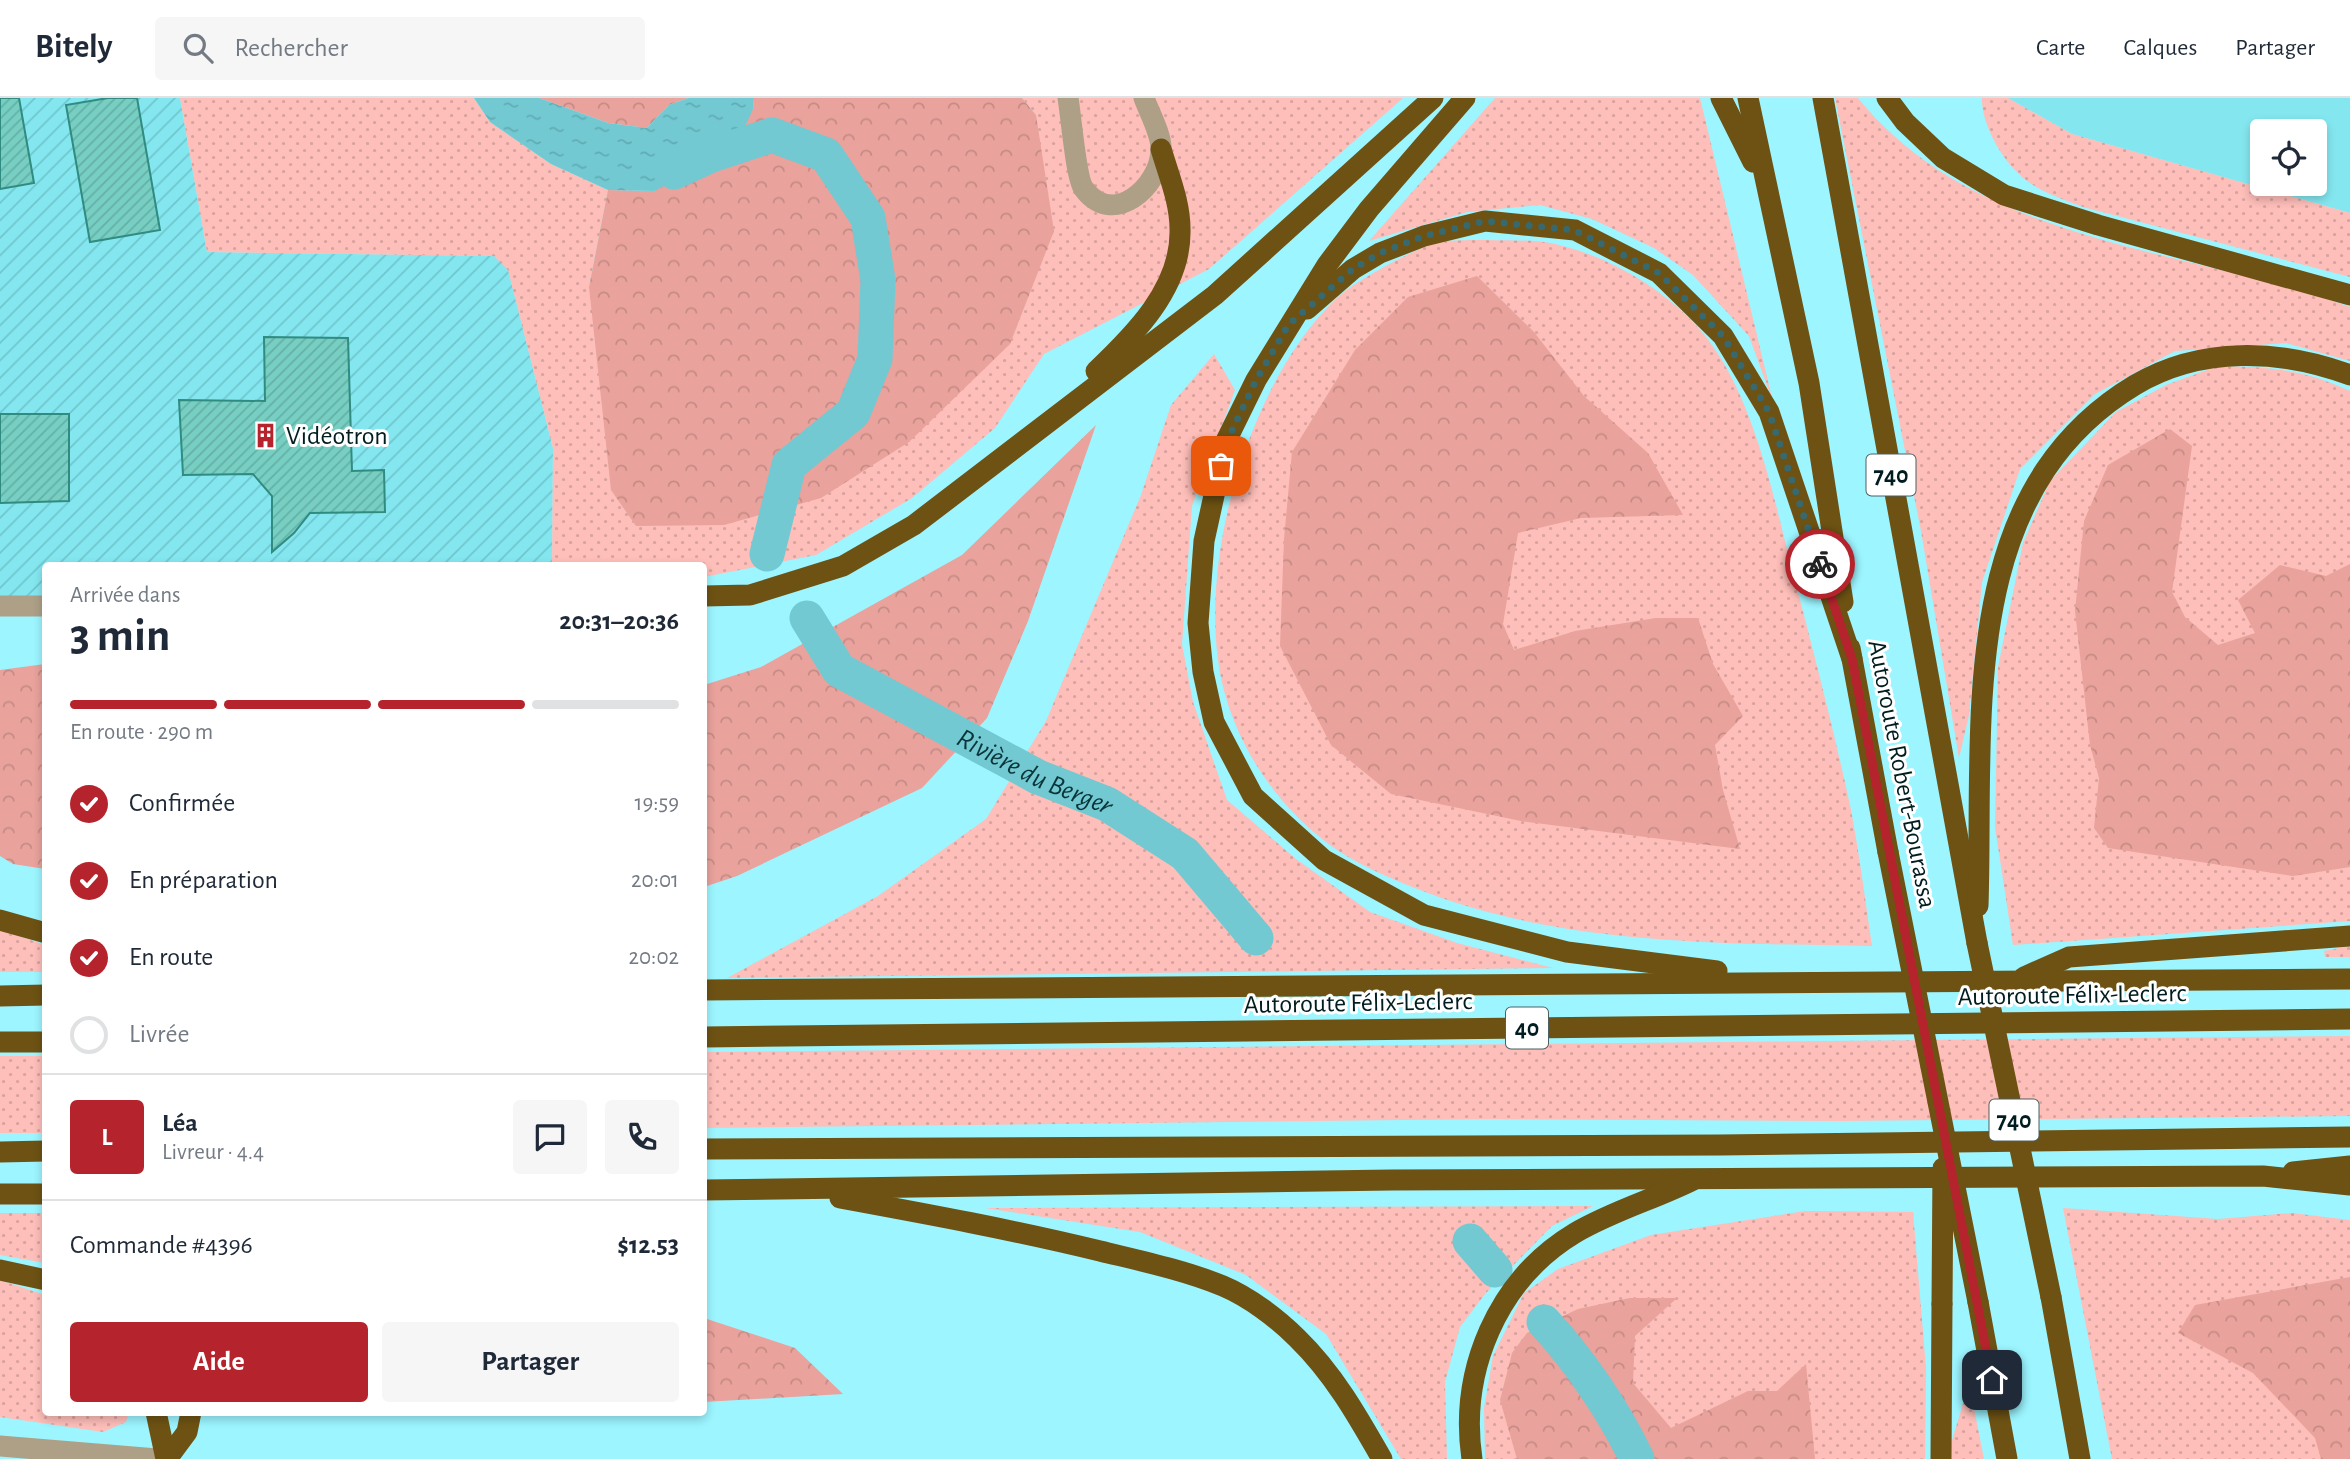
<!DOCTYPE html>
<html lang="fr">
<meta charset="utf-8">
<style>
body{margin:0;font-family:"Alegreya Sans",sans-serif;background:#f6f6f7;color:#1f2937;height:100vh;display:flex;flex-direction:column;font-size:26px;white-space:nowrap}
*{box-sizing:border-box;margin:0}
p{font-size:23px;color:#747a83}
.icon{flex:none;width:38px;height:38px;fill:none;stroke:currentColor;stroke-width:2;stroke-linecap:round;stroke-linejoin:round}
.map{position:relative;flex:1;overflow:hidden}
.side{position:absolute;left:42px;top:464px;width:665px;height:854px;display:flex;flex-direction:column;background:#fff;border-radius:7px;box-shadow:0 4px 10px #0003}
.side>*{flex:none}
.buttons{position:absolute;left:2250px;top:21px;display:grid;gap:14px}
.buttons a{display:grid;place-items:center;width:77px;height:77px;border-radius:7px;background:#fff;box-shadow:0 4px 10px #0003;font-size:35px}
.pin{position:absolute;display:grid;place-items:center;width:60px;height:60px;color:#fff;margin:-30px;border-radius:14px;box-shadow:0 4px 10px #0006}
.courier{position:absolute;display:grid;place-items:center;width:70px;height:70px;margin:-35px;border:5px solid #b5242c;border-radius:50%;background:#fff;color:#222;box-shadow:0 2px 9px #0007}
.head em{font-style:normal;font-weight:700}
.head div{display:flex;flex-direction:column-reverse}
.head{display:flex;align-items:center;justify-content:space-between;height:119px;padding:0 28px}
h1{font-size:46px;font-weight:700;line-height:52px}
.bar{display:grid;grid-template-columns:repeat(4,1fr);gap:10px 7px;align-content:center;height:84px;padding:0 28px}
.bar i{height:9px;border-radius:5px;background:#e0e1e3}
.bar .active{background:#b5242c}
.bar p{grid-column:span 4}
.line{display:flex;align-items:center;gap:18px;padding:0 28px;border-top:2px solid #e0e1e3}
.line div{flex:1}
.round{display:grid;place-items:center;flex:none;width:74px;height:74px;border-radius:7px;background:#f6f6f7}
ol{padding:0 28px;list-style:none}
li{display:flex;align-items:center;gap:21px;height:77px}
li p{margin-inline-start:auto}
li .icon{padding:7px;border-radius:50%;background:#b5242c;color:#fff;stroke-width:4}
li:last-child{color:#747a83}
li i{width:38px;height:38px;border:4px solid #e0e1e3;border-radius:50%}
.cta{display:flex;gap:14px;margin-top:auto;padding:14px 28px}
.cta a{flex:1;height:80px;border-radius:7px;background:#b5242c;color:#fff;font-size:28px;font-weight:700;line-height:80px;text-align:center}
.cta a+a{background:#f6f6f7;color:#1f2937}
header{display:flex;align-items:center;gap:42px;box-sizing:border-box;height:98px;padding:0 35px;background:#fff;border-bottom:2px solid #e0e1e3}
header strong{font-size:33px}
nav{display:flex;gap:38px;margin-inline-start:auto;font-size:24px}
.search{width:490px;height:63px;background:#f6f6f7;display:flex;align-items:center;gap:18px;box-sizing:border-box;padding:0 24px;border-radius:7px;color:#747a83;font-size:26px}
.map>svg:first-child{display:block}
</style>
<header>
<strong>Bitely</strong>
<div class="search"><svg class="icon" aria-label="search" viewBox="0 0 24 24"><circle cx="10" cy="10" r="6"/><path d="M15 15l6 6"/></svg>Rechercher</div>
<nav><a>Carte</a><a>Calques</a><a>Partager</a></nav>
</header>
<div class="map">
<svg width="2350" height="1361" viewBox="0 0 2350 1361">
<defs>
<pattern id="industrial-furrows" width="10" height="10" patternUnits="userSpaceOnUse" patternTransform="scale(1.75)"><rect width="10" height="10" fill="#84e7f0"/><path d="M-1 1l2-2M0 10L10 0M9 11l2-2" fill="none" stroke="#70c6ce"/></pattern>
<pattern id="green-dots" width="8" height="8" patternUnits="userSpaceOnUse" patternTransform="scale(1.75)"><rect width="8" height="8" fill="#febeb9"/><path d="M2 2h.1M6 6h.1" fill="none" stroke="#d8a39f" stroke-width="1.8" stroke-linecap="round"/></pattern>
<pattern id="forest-crowns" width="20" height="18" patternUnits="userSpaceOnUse" patternTransform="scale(1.75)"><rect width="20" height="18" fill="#e9a29c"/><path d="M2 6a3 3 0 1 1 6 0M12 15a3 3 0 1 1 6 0" fill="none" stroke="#c68b86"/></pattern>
<pattern id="water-ripples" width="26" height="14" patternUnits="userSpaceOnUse" patternTransform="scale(1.75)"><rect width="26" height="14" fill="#72c9d2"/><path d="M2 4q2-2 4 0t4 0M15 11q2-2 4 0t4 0" fill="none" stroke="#61acb4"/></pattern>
<pattern id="building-hatch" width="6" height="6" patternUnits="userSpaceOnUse" patternTransform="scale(1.75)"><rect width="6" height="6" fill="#77cec2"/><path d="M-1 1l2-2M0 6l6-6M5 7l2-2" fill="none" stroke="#65b0a6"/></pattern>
</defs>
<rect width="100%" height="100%" fill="#9cf5ff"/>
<path fill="#84e7f0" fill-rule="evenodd" d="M2008,0H2350V115L2072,36ZM2263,33H2315V86H2263Z"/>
<polygon fill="url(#industrial-furrows)" points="0,0 180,0 207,154 494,158 508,171 553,350 552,467 46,467 45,508 0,508"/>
<g fill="url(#green-dots)">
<polygon points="180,0 474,0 490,24 551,66 608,92 589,189 1036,17 1022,0 1403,0 1209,171 1044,256 995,330 912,400 816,457 704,479 704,467 552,467 553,350 508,172 494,158 207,154"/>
<polygon points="1495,0 1700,0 1773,304 1749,238 1693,177 1654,150 1592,121 1540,107 1467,114 1369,143"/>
<path d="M1835,0H1858C1977,147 2184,149 2350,209V263L2286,245L2175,253L2095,296L2020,371L1982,484L1969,617L1959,660L1921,433Z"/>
<path d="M1982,0H2008L2072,36L2350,115V179L2083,109C2062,101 2037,93 2020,77C2001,60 1981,25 1982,0Z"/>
<path d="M1486,142C1508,143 1533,141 1555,146C1604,157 1652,184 1688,219C1751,279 1772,394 1793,475C1813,552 1833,629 1850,707C1859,753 1865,801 1872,848C1719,845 1560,848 1415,790C1385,778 1352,764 1326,744C1280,709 1244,658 1227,603C1189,483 1247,282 1339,198C1356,183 1417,149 1439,144C1454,142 1471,142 1486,142Z"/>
<polygon points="1214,256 1235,292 1192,408 1182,546 1193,604 1227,702 1296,761 1370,814 1457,845 1553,870 727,880 878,798 986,721 1046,623 1141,397 1171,307"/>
<path d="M2218,268C2269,269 2302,271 2350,293V823L2013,847L1995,729L1998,569L2023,445L2050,383L2116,314L2166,287Z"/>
<polygon points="0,831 45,847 45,874 0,874"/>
<polygon points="2350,848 2350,859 2325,859 2324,853"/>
<polygon points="2350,938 2350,1018 1842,1023 1489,1021 704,1030 704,954"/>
<rect x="0" y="958" width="45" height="77"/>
<polygon points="1593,1108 1552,1128 1485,1196 1460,1229 1445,1284 1447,1361 1401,1361 1326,1236 1246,1177 1140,1134 985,1110"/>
<polygon points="2063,1110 2218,1121 2292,1115 2350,1122 2350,1361 2112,1361"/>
<polygon points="1805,1113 1913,1114 1926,1270 1925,1361 1485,1361 1484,1310 1493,1258 1524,1195 1558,1171 1651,1137"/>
<polygon points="0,1115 45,1115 45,1165 0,1157"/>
<polygon points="0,1182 45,1197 46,1314 129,1314 126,1324 103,1334 0,1319"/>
<polygon points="1969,1285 1984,1361 1951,1361 1951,1346"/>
</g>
<g fill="url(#forest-crowns)">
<polygon points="539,0 688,0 669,7 647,30 608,25"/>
<polygon points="754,0 1022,0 1036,17 1054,133 1010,246 909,344 821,400 724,427 636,428 611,392 589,189 608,92 655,93 753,11"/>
<polygon points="1477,178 1534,234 1584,298 1648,355 1683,417 1581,420 1518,435 1503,526 1514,552 1575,533 1656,520 1698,520 1713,566 1743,618 1715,647 1723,692 1740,751 1521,723 1391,696 1331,647 1280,548 1284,441 1292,354 1355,252 1408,199"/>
<polygon points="1096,327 1028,523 987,620 922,690 737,778 704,789 704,587 761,569 962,457"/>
<polygon points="2170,331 2192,348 2172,494 2185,519 2218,547 2255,535 2238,502 2280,467 2326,478 2350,466 2350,769 2293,778 2108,750 2094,730 2099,680 2090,647 2075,513 2084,423 2108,367"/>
<polygon points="45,566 46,566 45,771 13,766 0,758 0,572"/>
<polygon points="2350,1179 2350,1361 2321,1361 2315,1340 2253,1275 2178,1235 2195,1207"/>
<polygon points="1630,1200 1677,1200 1635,1238 1633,1285 1671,1330 1748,1293 1777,1293 1806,1266 1815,1361 1517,1361 1500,1302 1512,1255 1527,1235 1578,1211"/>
<polygon points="704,1220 795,1250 843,1296 704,1304"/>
</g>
<polygon fill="url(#water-ripples)" points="474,0 539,0 608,25 647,30 669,7 688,0 754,0 753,11 739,42 655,93 608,92 551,66 490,24"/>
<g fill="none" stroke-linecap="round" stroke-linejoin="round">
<g stroke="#72c9d2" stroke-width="35">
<polyline points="674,74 711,57 772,37 826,57 868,120 878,182 875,261 853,315 789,367 767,456"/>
<path id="s1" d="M807,520L839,572L1038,679L1107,706L1185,756L1256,840"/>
<polyline points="1470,1143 1495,1172"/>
<path d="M1544,1224C1580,1263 1614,1313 1637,1361"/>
</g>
</g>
<g fill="url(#building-hatch)" stroke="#308b80" stroke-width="2">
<polygon points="0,0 19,0 34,85 0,91"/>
<polygon points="108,0 137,0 160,132 90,144 66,7"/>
<polygon points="264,239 348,240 352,373 384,372 385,414 310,415 294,435 272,454 272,398 253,376 183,377 179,302 265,303"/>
<polygon points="0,316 69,316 69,403 0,405"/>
</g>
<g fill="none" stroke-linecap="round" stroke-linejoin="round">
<path stroke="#ada087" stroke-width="21" d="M1068,0C1071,17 1076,81 1084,91C1113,130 1160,89 1161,52C1162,37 1149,14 1144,0"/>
<g stroke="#ada087" stroke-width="21">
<polyline points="0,508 46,508"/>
<polyline points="0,1348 157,1361"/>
</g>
<g stroke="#6d5213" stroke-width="21">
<polyline points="1465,0 1369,111 1327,167 1256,282 1226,343 1204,443 1198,525 1203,574 1214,624 1253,698 1324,762 1424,817 1567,854 1717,873"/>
<polyline points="1721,0 1753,64"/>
<polyline points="1748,0 1809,285 1843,504"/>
<polyline points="1823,0 1977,845"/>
<polyline points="1887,0 1905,24 1943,60 2004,97 2098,127 2350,197"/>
<polyline points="1307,211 1353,171 1380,155 1424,138 1485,123 1575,132 1659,175 1723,238 1769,314 1852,561"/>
<path d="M1096,273C1134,237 1180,191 1180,135C1181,106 1169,78 1161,51"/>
<polyline points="704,498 750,497 843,468 914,427 1215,197 1433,0"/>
<polyline points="1850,550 1888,754"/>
<path d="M1978,808C1984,626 1954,396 2135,287C2201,248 2280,251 2350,277"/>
<polyline points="0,822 46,835"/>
<polyline points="2024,879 2069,859 2350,838"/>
<polyline points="704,892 2350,881"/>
<polyline points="0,898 46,897"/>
<polyline points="704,939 2350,921"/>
<polyline points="0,944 46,944"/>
<polyline points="704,1051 1720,1047 2350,1039"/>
<polyline points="0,1054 46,1053"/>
<polyline points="2293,1074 2350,1068"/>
<polyline points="704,1092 1392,1082 2263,1078 2350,1087"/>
<polyline points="0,1096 46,1096"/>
<path d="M840,1100C927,1116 1014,1132 1100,1153C1141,1163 1184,1172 1223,1188C1249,1199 1277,1220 1297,1240C1333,1275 1357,1317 1382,1361"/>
<polyline points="0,1172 46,1182"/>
<polyline points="2051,1199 2080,1361"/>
<polyline points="1978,1204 2007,1361"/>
<polyline points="156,1314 166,1361"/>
<polyline points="167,1361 187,1334 191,1314"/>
<path d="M1472,1361C1459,1273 1497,1182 1575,1135C1612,1113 1655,1101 1693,1082"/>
<polyline points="1941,1361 1942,1206"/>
</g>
<g stroke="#6d5213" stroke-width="21">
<polyline points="1888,754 1978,1204"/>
<polyline points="1977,845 2051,1199"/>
<polyline points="1942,1206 1943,1070"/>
</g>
</g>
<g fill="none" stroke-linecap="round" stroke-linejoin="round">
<polyline stroke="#37696e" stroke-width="7" stroke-dasharray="0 12.6" points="1221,368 1227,343 1256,282 1289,226 1353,171 1380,155 1424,138 1485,123 1574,132 1659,175 1723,238 1769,314 1820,466"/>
<polyline stroke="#b5242c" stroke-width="9" points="1820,466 1852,561 1992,1282"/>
</g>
<defs>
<symbol id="building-bare" viewBox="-9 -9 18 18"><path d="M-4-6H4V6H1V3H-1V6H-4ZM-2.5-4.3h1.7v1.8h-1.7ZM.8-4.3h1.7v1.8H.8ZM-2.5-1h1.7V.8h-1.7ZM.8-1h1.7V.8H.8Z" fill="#b5242c" stroke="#fff" stroke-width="2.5" paint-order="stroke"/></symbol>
</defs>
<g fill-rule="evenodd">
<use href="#building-bare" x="248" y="320" width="35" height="35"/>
</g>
<g text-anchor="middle" stroke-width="6" stroke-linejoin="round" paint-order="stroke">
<g fill="#fff" stroke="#4d6163" stroke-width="2">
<rect x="1866.5" y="356.5" width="49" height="41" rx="5"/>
<rect x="1506" y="909.5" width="42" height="41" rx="5"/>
<rect x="1989.5" y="1001.5" width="49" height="41" rx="5"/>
</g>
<g font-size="24" font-weight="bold" fill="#011d20">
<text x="1891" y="385">740</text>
<text x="1527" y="938">40</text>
<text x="2014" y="1030">740</text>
</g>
<g font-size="26" fill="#011d20" stroke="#fff" text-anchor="start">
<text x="286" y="346">Vidéotron</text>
</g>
<g font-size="26" fill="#011d20" stroke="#fff">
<text transform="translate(1903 676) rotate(79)" y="9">Autoroute Robert-Bourassa</text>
<text transform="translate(2072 896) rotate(-1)" y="9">Autoroute Félix-Leclerc</text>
<text transform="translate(1358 904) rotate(-1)" y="9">Autoroute Félix-Leclerc</text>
</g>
<g font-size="28" font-style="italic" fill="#0a363a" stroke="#fff">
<text dy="10" stroke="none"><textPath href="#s1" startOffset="282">Rivière du Berger</textPath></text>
</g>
</g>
</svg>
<div class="buttons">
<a><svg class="icon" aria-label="locate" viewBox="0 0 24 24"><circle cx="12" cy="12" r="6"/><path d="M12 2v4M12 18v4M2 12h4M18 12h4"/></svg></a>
</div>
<div class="pin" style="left:1221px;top:368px;background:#ea580c"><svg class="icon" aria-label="bag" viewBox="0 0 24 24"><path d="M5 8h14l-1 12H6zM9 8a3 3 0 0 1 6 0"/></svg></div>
<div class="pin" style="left:1992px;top:1282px;background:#1f2937"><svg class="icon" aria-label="home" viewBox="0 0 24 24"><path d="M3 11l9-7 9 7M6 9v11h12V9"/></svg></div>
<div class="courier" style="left:1820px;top:466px"><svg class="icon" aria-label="bike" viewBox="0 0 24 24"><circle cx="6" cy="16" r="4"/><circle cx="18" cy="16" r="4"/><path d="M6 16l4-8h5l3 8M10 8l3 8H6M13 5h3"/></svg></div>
<section class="side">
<div class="head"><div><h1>3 min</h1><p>Arrivée dans</p></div><em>20:31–20:36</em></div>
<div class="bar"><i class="active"></i><i class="active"></i><i class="active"></i><i></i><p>En route · 290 m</p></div>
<ol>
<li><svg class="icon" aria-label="check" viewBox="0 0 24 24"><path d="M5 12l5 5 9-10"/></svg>Confirmée<p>19:59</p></li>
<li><svg class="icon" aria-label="check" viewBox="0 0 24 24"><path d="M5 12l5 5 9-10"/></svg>En préparation<p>20:01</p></li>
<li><svg class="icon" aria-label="check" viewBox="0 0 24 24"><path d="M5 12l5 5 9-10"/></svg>En route<p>20:02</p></li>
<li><i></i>Livrée</li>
</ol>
<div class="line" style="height:126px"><b class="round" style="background:#b5242c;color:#fff">L</b><div><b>Léa</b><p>Livreur · 4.4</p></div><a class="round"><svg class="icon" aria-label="chat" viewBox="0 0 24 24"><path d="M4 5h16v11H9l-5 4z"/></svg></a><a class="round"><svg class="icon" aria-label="phone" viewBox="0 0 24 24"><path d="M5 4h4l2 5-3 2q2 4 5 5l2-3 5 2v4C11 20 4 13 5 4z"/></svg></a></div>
<div class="line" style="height:91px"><div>Commande #4396</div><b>$12.53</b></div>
<div class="cta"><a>Aide</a><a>Partager</a></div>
</section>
</div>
